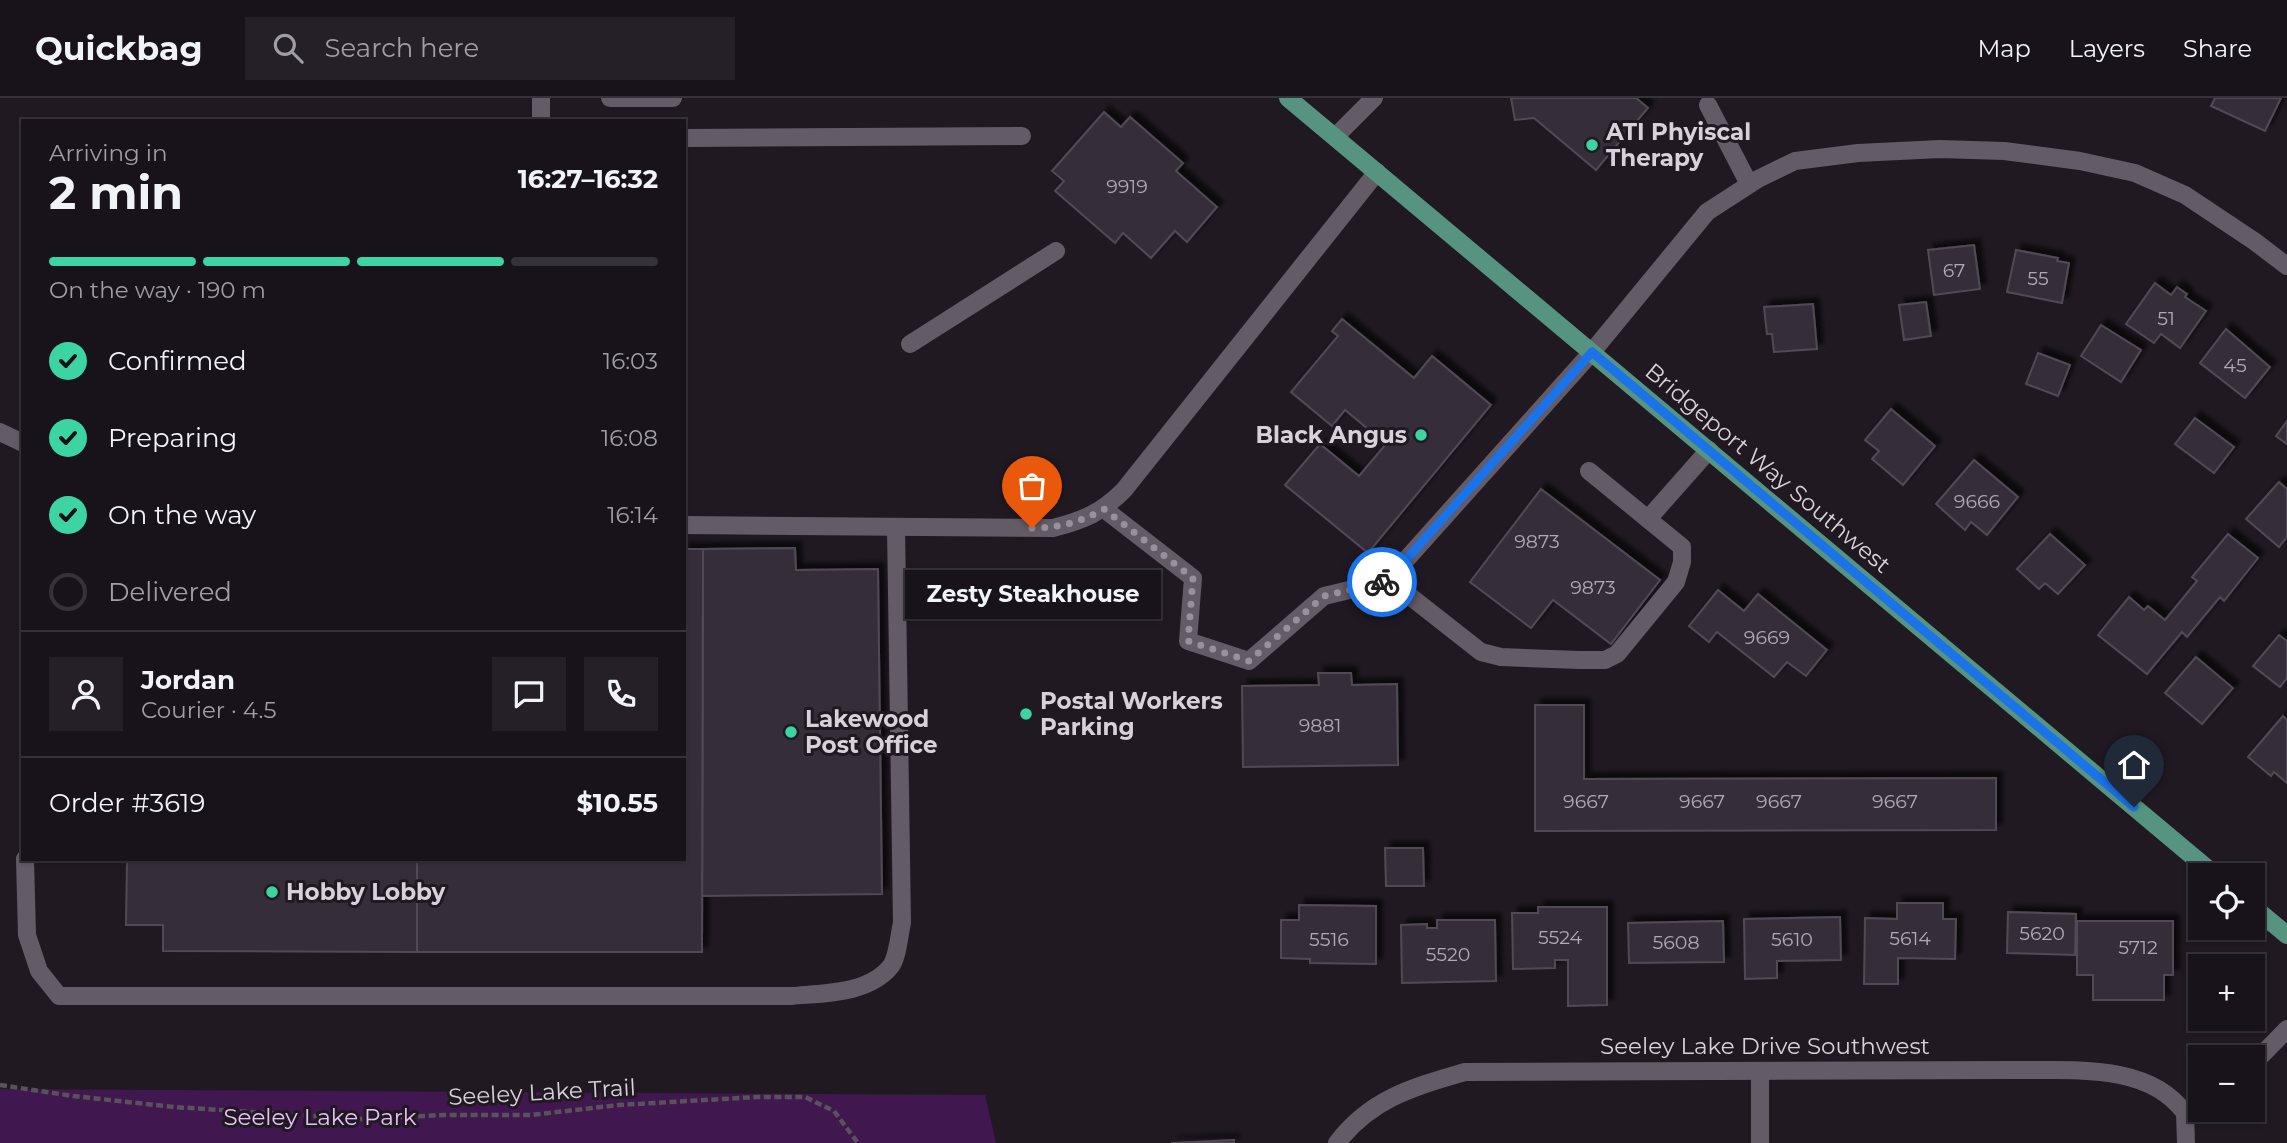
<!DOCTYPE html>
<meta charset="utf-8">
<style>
body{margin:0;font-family:Montserrat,sans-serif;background:#252027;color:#f1f3f6;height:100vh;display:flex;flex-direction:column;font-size:26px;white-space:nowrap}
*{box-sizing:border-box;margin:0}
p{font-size:23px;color:#9f9ea2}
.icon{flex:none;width:38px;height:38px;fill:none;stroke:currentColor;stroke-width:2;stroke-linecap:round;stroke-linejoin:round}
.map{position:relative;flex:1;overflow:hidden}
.side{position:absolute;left:21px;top:21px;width:665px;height:742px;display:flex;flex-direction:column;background:#18131a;border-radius:0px;box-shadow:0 2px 5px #0004,0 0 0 2px #363239}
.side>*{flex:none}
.tools{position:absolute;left:2188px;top:765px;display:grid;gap:14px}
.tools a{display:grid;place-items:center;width:77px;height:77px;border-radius:0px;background:#18131a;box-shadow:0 2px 5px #0004,0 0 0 2px #363239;font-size:35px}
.pin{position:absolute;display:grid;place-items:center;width:60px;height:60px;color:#fff;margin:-72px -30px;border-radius:50% 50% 50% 0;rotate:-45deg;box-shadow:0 0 7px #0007}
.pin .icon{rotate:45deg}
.courier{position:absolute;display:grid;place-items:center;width:70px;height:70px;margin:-35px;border:5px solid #1a73e8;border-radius:50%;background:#fff;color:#222;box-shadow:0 2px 9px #0007}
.bubble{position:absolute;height:49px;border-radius:0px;background:#18131a;box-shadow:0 2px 5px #0004,0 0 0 2px #363239;font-size:23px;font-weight:700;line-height:49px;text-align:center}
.overview em{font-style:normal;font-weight:700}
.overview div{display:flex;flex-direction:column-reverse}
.overview{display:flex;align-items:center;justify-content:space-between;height:119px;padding:0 28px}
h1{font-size:46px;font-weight:700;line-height:52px}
.bar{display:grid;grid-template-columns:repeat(4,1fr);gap:10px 7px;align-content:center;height:84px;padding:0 28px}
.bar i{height:9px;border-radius:5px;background:#363239}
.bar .selected{background:#3dd4a3}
.bar p{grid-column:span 4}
.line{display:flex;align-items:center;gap:18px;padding:0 28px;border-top:2px solid #363239}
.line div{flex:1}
.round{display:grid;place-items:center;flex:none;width:74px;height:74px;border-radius:0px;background:#252027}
ol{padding:0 28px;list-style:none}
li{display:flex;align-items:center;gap:21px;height:77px}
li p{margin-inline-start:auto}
li .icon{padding:7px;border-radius:50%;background:#3dd4a3;color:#111;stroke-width:4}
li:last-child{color:#9f9ea2}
li i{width:38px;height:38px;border:4px solid #363239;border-radius:50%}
header{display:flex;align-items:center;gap:42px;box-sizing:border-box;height:98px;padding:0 35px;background:#18131a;border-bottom:2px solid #363239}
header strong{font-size:33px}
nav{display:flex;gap:38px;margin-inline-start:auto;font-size:24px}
.search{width:490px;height:63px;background:#252027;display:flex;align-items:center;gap:18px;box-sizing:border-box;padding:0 24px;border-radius:0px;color:#9f9ea2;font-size:26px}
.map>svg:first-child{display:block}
</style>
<header>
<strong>Quickbag</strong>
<div class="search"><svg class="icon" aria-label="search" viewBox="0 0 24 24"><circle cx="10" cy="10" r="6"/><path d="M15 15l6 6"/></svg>Search here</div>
<nav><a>Map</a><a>Layers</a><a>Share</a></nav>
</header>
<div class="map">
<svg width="2287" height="1045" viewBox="0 0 2287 1045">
<defs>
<filter id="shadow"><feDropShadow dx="6" dy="-6" stdDeviation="2" flood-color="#0009"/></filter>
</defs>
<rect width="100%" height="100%" fill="#201922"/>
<polygon fill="#411750" points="0,991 985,997 996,1045 0,1045"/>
<g fill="#362e39" stroke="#514a55" stroke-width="2" filter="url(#shadow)">
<polygon points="1511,0 1636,0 1648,10 1596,72 1534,20 1515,22"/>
<polygon points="2215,0 2281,0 2265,33 2211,8"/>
<polygon points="1104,14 1121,29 1130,19 1183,65 1176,73 1217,109 1187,144 1175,133 1151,160 1123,135 1115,145 1055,93 1064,83 1052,73"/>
<polygon points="1974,147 1980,191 1934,197 1928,152"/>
<polygon points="2016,152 2058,160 2057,163 2069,165 2062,205 2007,194"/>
<polygon points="2155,185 2171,197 2177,189 2187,196 2185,199 2206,213 2180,250 2161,236 2154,245 2126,226"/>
<polygon points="1926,204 1931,238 1904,242 1899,207"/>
<polygon points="1813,206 1817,251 1774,254 1772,236 1767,236 1764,209"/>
<polygon points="1342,221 1414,280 1432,258 1491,307 1368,455 1285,387 1320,346 1359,378 1386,346 1345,312 1332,328 1291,294 1338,238 1332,233"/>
<polygon points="2101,227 2141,252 2121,284 2081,258"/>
<polygon points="2226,231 2270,269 2245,300 2200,265"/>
<polygon points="2038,255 2070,267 2058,298 2026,286"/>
<polygon points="1891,311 1935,348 1903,387 1872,361 1879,353 1865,342"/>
<polygon points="2195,320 2234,349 2214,375 2175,346"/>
<polygon points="2287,323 2287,346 2276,338"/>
<polygon points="1974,362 2018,399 1987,437 1971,424 1965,432 1936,406"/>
<polygon points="2279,384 2287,391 2287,439 2279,449 2246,421"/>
<polygon points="1541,391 1660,482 1611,546 1553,502 1531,530 1470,484"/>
<polygon points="2050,436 2085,467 2058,496 2045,485 2039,491 2017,471"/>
<polygon points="2228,436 2258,460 2224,503 2220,499 2187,539 2182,534 2147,576 2098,537 2129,499 2144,512 2148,508 2165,522 2197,483 2192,479"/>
<polygon points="795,450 796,472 878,471 882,796 702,798 703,451"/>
<polygon points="684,451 703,451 702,854 417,854 417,761 684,761"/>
<polygon points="1718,492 1744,513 1758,496 1827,552 1806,578 1787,564 1774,579 1717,534 1709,544 1689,528"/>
<polygon points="2279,537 2287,543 2287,580 2280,589 2253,568"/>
<polygon points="2196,559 2233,590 2202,626 2165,595"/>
<polygon points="1318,575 1351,575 1352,587 1397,586 1398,667 1243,669 1242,588 1319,587"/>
<polygon points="1535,607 1584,607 1584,681 1996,680 1996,732 1535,733"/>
<polygon points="2283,618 2287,622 2287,685 2274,674 2271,678 2248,659"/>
<polygon points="1385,750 1423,750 1424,788 1386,788"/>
<polygon points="127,761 417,761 417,854 163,853 163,827 126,827"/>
<polygon points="1897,805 1943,805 1943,821 1956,821 1955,861 1898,860 1898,886 1864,886 1865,820 1897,821"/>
<polygon points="1299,807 1376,808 1376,866 1310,865 1310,861 1281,860 1281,822 1299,822"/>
<polygon points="1538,809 1607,809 1607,907 1568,908 1568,862 1555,862 1555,870 1513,871 1512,815 1538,815"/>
<polygon points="2008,814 2076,816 2075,857 2007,855"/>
<polygon points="1840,819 1841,862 1777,863 1777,880 1745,881 1744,821"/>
<polygon points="1437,822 1495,822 1496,883 1402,885 1401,827 1427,826 1427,830 1437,830"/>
<polygon points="1723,823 1724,864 1629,865 1628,825"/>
<polygon points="2077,823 2173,823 2173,877 2164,877 2164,902 2093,902 2093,877 2077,877"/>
<polygon points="1234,1042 1234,1045 1171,1045"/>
</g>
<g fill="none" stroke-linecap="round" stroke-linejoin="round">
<polyline stroke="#58525a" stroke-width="4.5" stroke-dasharray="7 3.5" stroke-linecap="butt" points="0,987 73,998 174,1009 362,1021 443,1017 531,1017 619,1007 757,999 805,999 834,1013 858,1045"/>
<g stroke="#635b66" stroke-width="18">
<polyline points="541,0 541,23"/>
<polyline points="610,0 673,0"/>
<polyline points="1708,7 1749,86"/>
<polyline points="1335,39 1374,0"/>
<polyline points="684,40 1022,38"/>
<polyline points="910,246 1056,153"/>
<polyline points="0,334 23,345"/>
<polyline points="1104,411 1193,480 1188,543 1249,563 1324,498 1387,483 1592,254 1707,114 1758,81 1795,63 1858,55 1940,51 2004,53 2080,63 2135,75 2185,97 2254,143 2287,168"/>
<polyline points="1648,421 1709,352"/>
<path d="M684,427L1053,430C1084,422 1101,415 1124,392L1377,74"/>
<polyline points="1388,481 1481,554 1501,559 1579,562 1605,562 1617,556 1676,484 1682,464 1682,449 1589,373"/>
<path d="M25,761L27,837L39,873L59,898H792C824,895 869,896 891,868C898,858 899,837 902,825L896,429"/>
<polyline points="2252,967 2287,931"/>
<polyline points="2185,1015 2186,1045"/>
<path d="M1337,1045C1371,1000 1414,989 1465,974L2014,972C2070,973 2148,964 2185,1015"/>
<polyline points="1760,1045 1760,974"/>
</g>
<g stroke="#569481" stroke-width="18">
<polyline points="1288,0 2215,777"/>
<polyline points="2252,808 2287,837"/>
</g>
</g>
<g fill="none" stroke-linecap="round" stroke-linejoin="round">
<path stroke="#979199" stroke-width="7" stroke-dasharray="0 12.6" d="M1032,430C1059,430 1081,424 1104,411L1193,480L1188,543L1249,563L1324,498L1382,484"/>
<polyline stroke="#1a73e8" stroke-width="9" points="1382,484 1387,483 1592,254 2134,709"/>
</g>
<g fill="#3dd4a3" stroke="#201922" stroke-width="2.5">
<circle cx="1592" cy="47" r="7"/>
<circle cx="1421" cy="337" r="7"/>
<circle cx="1026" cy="616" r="7"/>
<circle cx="791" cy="634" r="7"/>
<circle cx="272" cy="794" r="7"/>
</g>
<g text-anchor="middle" stroke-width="6" stroke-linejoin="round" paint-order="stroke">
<g font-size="19" fill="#afa9b1">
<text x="1127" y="95">9919</text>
<text x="1954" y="179">67</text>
<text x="2038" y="187">55</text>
<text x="2166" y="227">51</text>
<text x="2235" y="274">45</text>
<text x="1977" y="410">9666</text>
<text x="1537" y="450">9873</text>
<text x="1593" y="496">9873</text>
<text x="1767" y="546">9669</text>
<text x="1320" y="634">9881</text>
<text x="1586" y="710">9667</text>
<text x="1702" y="710">9667</text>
<text x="1779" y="710">9667</text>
<text x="1895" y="710">9667</text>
<text x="2042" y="842">5620</text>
<text x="1560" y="846">5524</text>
<text x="1910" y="847">5614</text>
<text x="1329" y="848">5516</text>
<text x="1792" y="848">5610</text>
<text x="1676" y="851">5608</text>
<text x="2138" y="856">5712</text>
<text x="1448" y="863">5520</text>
</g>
<g font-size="23" font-weight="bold" fill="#d7d2d9" stroke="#201922" text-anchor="start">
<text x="1606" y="42">ATI Phyiscal<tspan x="1606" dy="26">Therapy</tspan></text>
<text x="1407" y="345" text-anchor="end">Black Angus</text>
<text x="1040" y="611">Postal Workers<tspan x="1040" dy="26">Parking</tspan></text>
<text x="805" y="629">Lakewood<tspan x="805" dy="26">Post Office</tspan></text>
<text x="286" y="802">Hobby Lobby</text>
</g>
<g font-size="23" fill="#d7d2d9" stroke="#201922">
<text transform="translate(1768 370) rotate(40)" y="8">Bridgeport Way Southwest</text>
<text x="1765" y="956">Seeley Lake Drive Southwest</text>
<text transform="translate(542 994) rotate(-3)" y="8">Seeley Lake Trail</text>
</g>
<g font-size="23" fill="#e8c0f9" stroke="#201922">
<text x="320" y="1027">Seeley Lake Park</text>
</g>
</g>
</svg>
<div class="tools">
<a><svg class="icon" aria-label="locate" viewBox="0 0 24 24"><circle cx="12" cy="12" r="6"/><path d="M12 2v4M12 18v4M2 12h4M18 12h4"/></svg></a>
<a>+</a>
<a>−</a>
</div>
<div class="pin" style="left:1032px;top:430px;background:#ea580c"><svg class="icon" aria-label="bag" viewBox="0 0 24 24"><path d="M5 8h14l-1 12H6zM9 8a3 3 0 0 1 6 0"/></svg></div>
<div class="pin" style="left:2134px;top:709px;background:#1f2937"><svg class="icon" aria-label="home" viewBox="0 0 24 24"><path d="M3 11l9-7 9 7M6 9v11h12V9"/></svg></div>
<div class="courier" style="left:1382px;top:484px"><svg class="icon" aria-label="bike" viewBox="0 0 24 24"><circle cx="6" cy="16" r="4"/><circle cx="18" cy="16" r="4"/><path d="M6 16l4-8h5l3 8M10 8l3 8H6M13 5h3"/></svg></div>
<div class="bubble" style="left:905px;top:472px;width:256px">Zesty Steakhouse</div>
<section class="side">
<div class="overview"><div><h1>2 min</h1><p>Arriving in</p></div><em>16:27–16:32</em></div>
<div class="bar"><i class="selected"></i><i class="selected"></i><i class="selected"></i><i></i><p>On the way · 190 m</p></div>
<ol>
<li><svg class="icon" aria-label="check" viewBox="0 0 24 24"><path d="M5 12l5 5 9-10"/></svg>Confirmed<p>16:03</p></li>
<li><svg class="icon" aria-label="check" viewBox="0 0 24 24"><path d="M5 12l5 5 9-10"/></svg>Preparing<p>16:08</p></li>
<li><svg class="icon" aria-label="check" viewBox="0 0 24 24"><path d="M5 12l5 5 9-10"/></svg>On the way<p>16:14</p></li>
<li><i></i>Delivered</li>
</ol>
<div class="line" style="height:126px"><a class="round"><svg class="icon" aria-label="person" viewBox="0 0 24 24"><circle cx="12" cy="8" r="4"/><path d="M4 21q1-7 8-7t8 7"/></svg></a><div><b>Jordan</b><p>Courier · 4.5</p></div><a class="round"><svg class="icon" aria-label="chat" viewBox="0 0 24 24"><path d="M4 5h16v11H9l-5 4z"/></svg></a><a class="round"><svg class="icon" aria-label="phone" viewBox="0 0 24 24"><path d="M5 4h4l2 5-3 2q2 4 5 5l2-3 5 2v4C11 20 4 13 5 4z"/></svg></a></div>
<div class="line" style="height:91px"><div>Order #3619</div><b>$10.55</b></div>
</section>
</div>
